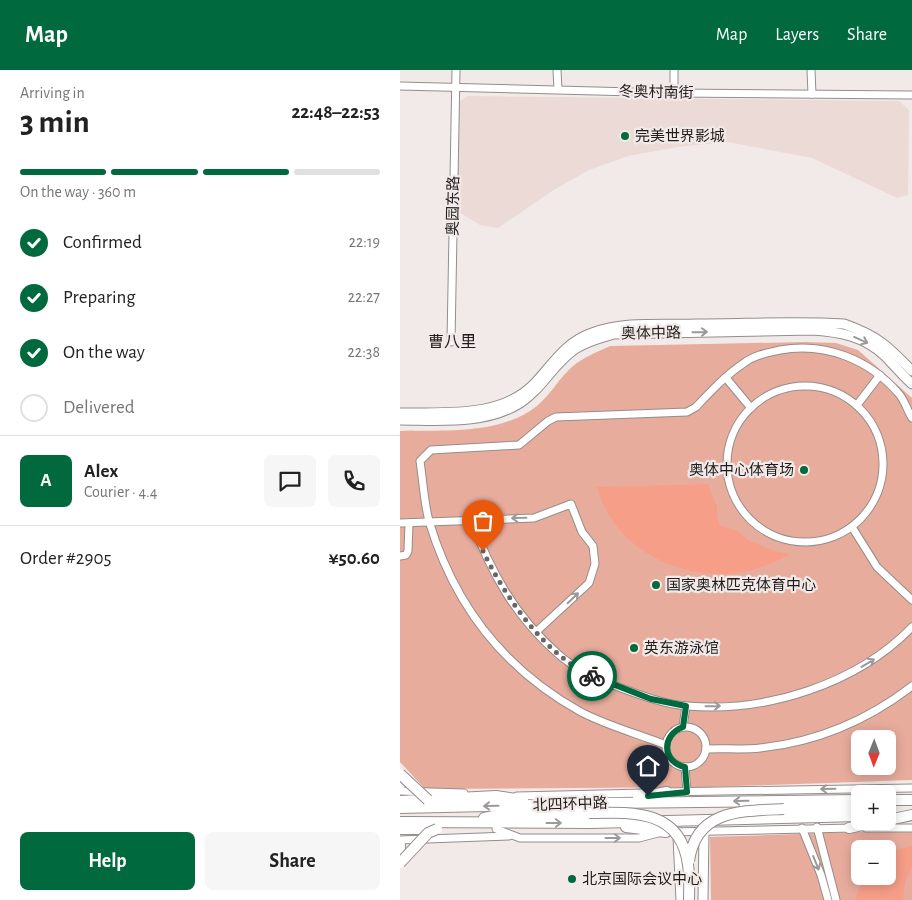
<!DOCTYPE html>
<meta charset="utf-8">
<style>
body{margin:0;font-family:"Alegreya Sans","Noto Sans SC",sans-serif;background:#f6f6f6;color:#222;height:100vh;display:flex;flex-direction:column;font-size:19px;white-space:nowrap}
*{box-sizing:border-box;margin:0}
p{font-size:16px;color:#767676}
.icon{flex:none;width:28px;height:28px;fill:none;stroke:currentColor;stroke-width:2;stroke-linecap:round;stroke-linejoin:round}
.map{position:relative;flex:1;overflow:hidden}
.details{display:flex;flex-direction:column;background:#fff;width:400px}
.details>*{flex:none}
.needle{width:32px;rotate:181deg}
.tools{position:absolute;left:451px;top:660px;display:grid;gap:10px}
.tools a{display:grid;place-items:center;width:45px;height:45px;border-radius:8px;background:#fff;box-shadow:0 2px 12px #0003;font-size:25px}
.pin{position:absolute;display:grid;place-items:center;width:42px;height:42px;color:#fff;margin:-51px -21px;border-radius:50% 50% 50% 0;rotate:-45deg;box-shadow:0 0 5px #0007}
.pin .icon{rotate:45deg}
.courier{position:absolute;display:grid;place-items:center;width:50px;height:50px;margin:-25px;border:4px solid #01693e;border-radius:50%;background:#fff;color:#222;box-shadow:0 1px 6px #0007}
.headline em{font-style:normal;font-weight:600}
.headline div{display:flex;flex-direction:column-reverse}
.headline{display:flex;align-items:center;justify-content:space-between;height:85px;padding:0 20px}
h1{font-size:32px;font-weight:600;line-height:38px}
.bar{display:grid;grid-template-columns:repeat(4,1fr);gap:8px 5px;align-content:center;height:60px;padding:0 20px}
.bar i{height:6px;border-radius:4px;background:#e0e0e0}
.bar .active{background:#01693e}
.bar p{grid-column:span 4}
.line{display:flex;align-items:center;gap:12px;padding:0 20px;border-top:1px solid #e0e0e0}
.line div{flex:1}
.round{display:grid;place-items:center;flex:none;width:52px;height:52px;border-radius:8px;background:#f6f6f6}
ol{padding:0 20px;list-style:none}
li{display:flex;align-items:center;gap:15px;height:55px}
li p{margin-inline-start:auto}
li .icon{padding:5px;border-radius:50%;background:#01693e;color:#fff;stroke-width:4}
li:last-child{color:#767676}
li i{width:28px;height:28px;border:2px solid #e0e0e0;border-radius:50%}
.action{display:flex;gap:10px;margin-top:auto;padding:10px 20px}
.action a{flex:1;height:58px;border-radius:8px;background:#01693e;color:#fff;font-size:20px;font-weight:600;line-height:58px;text-align:center}
.action a+a{background:#f6f6f6;color:#222}
header{display:flex;align-items:center;gap:30px;box-sizing:border-box;height:70px;padding:0 25px;background:#01693e;color:#fff}
header strong{font-size:24px}
nav{display:flex;gap:28px;margin-inline-start:auto;font-size:18px}
main{display:flex;flex:1;min-height:0}
.map>svg:first-child{display:block}
</style>
<header>
<strong>Map</strong>
<nav><a>Map</a><a>Layers</a><a>Share</a></nav>
</header>
<main>
<section class="details">
<div class="headline"><div><h1>3 min</h1><p>Arriving in</p></div><em>22:48–22:53</em></div>
<div class="bar"><i class="active"></i><i class="active"></i><i class="active"></i><i></i><p>On the way · 360 m</p></div>
<ol>
<li><svg class="icon" aria-label="check" viewBox="0 0 24 24"><path d="M5 12l5 5 9-10"/></svg>Confirmed<p>22:19</p></li>
<li><svg class="icon" aria-label="check" viewBox="0 0 24 24"><path d="M5 12l5 5 9-10"/></svg>Preparing<p>22:27</p></li>
<li><svg class="icon" aria-label="check" viewBox="0 0 24 24"><path d="M5 12l5 5 9-10"/></svg>On the way<p>22:38</p></li>
<li><i></i>Delivered</li>
</ol>
<div class="line" style="height:90px"><b class="round" style="background:#01693e;color:#fff">A</b><div><b>Alex</b><p>Courier · 4.4</p></div><a class="round"><svg class="icon" aria-label="chat" viewBox="0 0 24 24"><path d="M4 5h16v11H9l-5 4z"/></svg></a><a class="round"><svg class="icon" aria-label="phone" viewBox="0 0 24 24"><path d="M5 4h4l2 5-3 2q2 4 5 5l2-3 5 2v4C11 20 4 13 5 4z"/></svg></a></div>
<div class="line" style="height:65px"><div>Order #2905</div><b>¥50.60</b></div>
<div class="action"><a>Help</a><a>Share</a></div>
</section>
<div class="map">
<svg width="512" height="830" viewBox="0 0 512 830">
<rect width="100%" height="100%" fill="#f2eae8"/>
<polygon fill="#ebdad6" points="67,26 499,31 509,40 508,125 497,128 412,88 328,72 278,77 228,86 189,100 152,121 98,158 80,155 57,141 59,32"/>
<g fill="#e8ac9d" fill-rule="evenodd">
<path d="M406,272L436,273L458,280L512,328V710L309,717L25,719L0,692V361C44,360 101,365 137,336C151,324 160,307 173,296C184,287 197,282 210,276ZM460,669H488V696H460Z"/>
<path d="M512,760V830H311L310,767ZM460,779H488V806H460Z"/>
</g>
<g fill="#f69e88">
<path d="M308,414L317,437V446L320,456L336,460L348,470L366,478L390,485C370,494 350,503 328,504C270,506 213,475 197,417Z"/>
<polygon points="512,776 512,798 505,811 503,830 455,830 464,806 488,806 488,782"/>
</g>
<g fill="none" stroke-linecap="round" stroke-linejoin="round">
<defs>
<g id="minor">
<polyline points="157,0 158,19"/>
<polyline points="274,0 274,23"/>
<polyline points="411,0 412,24"/>
<polyline points="0,16 274,23 512,25"/>
<polyline points="51,272 56,0"/>
<polyline points="326,308 351,338"/>
<circle cx="405" cy="394" r="78"/>
<polyline points="457,335 480,305"/>
<path d="M71,449C91,503 115,546 158,584C176,600 199,610 221,618C243,626 264,634 287,636C366,643 457,614 512,557"/>
<polyline points="0,453 134,448 171,434 182,462 193,476 195,494 189,513 137,561"/>
<polyline points="452,457 477,497 512,530"/>
<polyline points="0,486 6,485 8,481 9,453"/>
<polyline points="283,657 286,636"/>
<circle cx="286" cy="677" r="20"/>
<path d="M266,675C238,664 208,656 181,642C105,600 54,535 29,451C24,432 23,411 20,391L31,380L119,375L148,351L156,347L287,342L296,337C311,321 326,305 344,293C354,285 367,283 380,280C425,272 469,289 499,324C505,331 507,340 512,348"/>
<path d="M306,679C324,678 343,680 360,678C416,672 468,650 512,616"/>
<polyline points="285,697 287,722"/>
<polyline points="0,721 64,723"/>
<polyline points="262,722 512,718"/>
<polyline points="117,726 244,723"/>
<polyline points="417,757 436,830"/>
<polyline points="402,758 421,805 428,830"/>
<polyline points="466,758 512,758"/>
<polyline points="96,759 120,768 239,768 258,763"/>
<polyline points="271,762 453,758"/>
<polyline points="0,770 109,766"/>
</g>
<g id="major">
<path d="M0,343C45,342 102,349 136,312C154,292 166,272 192,263C224,251 262,255 297,254C346,254 395,251 444,254C478,266 488,276 512,301"/>
<path d="M0,350C39,350 85,355 120,333C142,319 153,294 175,279C187,271 200,268 214,264L413,260C440,262 464,266 485,286C494,295 502,305 512,314"/>
<polyline points="278,767 281,830"/>
<polyline points="303,830 304,762"/>
</g>
<g id="highway">
<polyline points="0,714 0,715"/>
<polyline points="238,727 267,722"/>
<polyline points="488,730 512,730"/>
<polyline points="0,731 96,726 123,730"/>
<polyline points="0,738 210,733 460,730"/>
<polyline points="384,739 460,738"/>
<polyline points="84,748 99,745 189,743"/>
<polyline points="488,750 512,745"/>
<polyline points="0,752 191,753 460,746"/>
<polyline points="226,757 266,762"/>
<polyline points="449,758 481,751"/>
<polyline points="0,759 32,759"/>
<polyline points="0,775 0,783"/>
</g>
</defs>
<use href="#minor" stroke="#948d8b" stroke-width="9"/>
<use href="#major" stroke="#948d8b" stroke-width="11"/>
<use href="#highway" stroke="#948d8b" stroke-width="12"/>
<use href="#minor" stroke="#fff" stroke-width="7"/>
<use href="#major" stroke="#fff" stroke-width="9"/>
<use href="#highway" stroke="#fff" stroke-width="10"/>
<defs>
<g id="highway-bridge">
<polyline points="0,704 28,730"/>
<path d="M189,743C232,742 281,739 288,795C290,807 289,819 289,830"/>
<path d="M289,791C296,739 342,741 384,739"/>
<polyline points="0,793 28,763 37,759"/>
</g>
</defs>
<use href="#highway-bridge" stroke="#948d8b" stroke-width="12" stroke-linecap="butt"/>
<use href="#highway-bridge" stroke="#fff" stroke-width="10"/>
</g>
<defs><path id="oneway-shaft" d="M-6 0H5M1.5-3L5.5 0L1.5 3" fill="none" stroke-width="1.6" stroke-linecap="round" stroke-linejoin="round" transform="scale(1.25)"/></defs>
<g stroke="#9b9999">
<use href="#oneway-shaft" transform="translate(300 262) rotate(-1)"/>
<use href="#oneway-shaft" transform="translate(461 270) rotate(24)"/>
<use href="#oneway-shaft" transform="translate(119 448) rotate(179)"/>
<use href="#oneway-shaft" transform="translate(173 528) rotate(-44)"/>
<use href="#oneway-shaft" transform="translate(468 593) rotate(-31)"/>
<use href="#oneway-shaft" transform="translate(313 636) rotate(-1)"/>
<use href="#oneway-shaft" transform="translate(428 719) rotate(179)"/>
<use href="#oneway-shaft" transform="translate(341 731) rotate(179)"/>
<use href="#oneway-shaft" transform="translate(91 736) rotate(179)"/>
<use href="#oneway-shaft" transform="translate(154 753)"/>
<use href="#oneway-shaft" transform="translate(213 768)"/>
<use href="#oneway-shaft" transform="translate(416 793) rotate(68)"/>
</g>
<g fill="none" stroke-linecap="round" stroke-linejoin="round">
<path stroke="#6a6563" stroke-width="5" stroke-dasharray="0 9" d="M83,481C105,527 145,585 192,606"/>
<path stroke="#01693e" stroke-width="6" d="M192,606L251,629L286,636L283,657C261,665 262,692 285,697L287,722L248,726"/>
</g>
<g fill="#01693e" stroke="#f2eae8" stroke-width="2">
<circle cx="225" cy="66" r="5"/>
<circle cx="404" cy="400" r="5"/>
<circle cx="256" cy="515" r="5"/>
<circle cx="234" cy="578" r="5"/>
<circle cx="172" cy="809" r="5"/>
</g>
<g text-anchor="middle" stroke-width="4.5" stroke-linejoin="round" paint-order="stroke">
<g font-size="15" fill="#201d1c" stroke="#f2eae8">
<text transform="translate(256 22) rotate(1)" y="5">冬奥村南街</text>
<text transform="translate(53 136) rotate(-89)" y="5">奥园东路</text>
<text transform="translate(251 263) rotate(-1)" y="5">奥体中路</text>
<text transform="translate(170 734) rotate(-2)" y="5">北四环中路</text>
</g>
<g font-size="15" fill="#201d1c" stroke="#f2eae8" text-anchor="start">
<text x="235" y="71">完美世界影城</text>
<text x="394" y="405" text-anchor="end">奥体中心体育场</text>
<text x="266" y="520">国家奥林匹克体育中心</text>
<text x="244" y="583">英东游泳馆</text>
<text x="182" y="814">北京国际会议中心</text>
</g>
<g font-size="16" fill="#201d1c" stroke="#f2eae8">
<text x="52" y="277">曹八里</text>
</g>
</g>
</svg>
<div class="tools">
<a><svg class="needle" viewBox="-14 -14 28 28"><path d="M0-13l5 13h-10z" fill="#e53935"/><path d="M0 13l5-13h-10z" fill="#767676"/></svg></a>
<a>+</a>
<a>−</a>
</div>
<div class="pin" style="left:83px;top:481px;background:#ea580c"><svg class="icon" aria-label="bag" viewBox="0 0 24 24"><path d="M5 8h14l-1 12H6zM9 8a3 3 0 0 1 6 0"/></svg></div>
<div class="pin" style="left:248px;top:726px;background:#1f2937"><svg class="icon" aria-label="home" viewBox="0 0 24 24"><path d="M3 11l9-7 9 7M6 9v11h12V9"/></svg></div>
<div class="courier" style="left:192px;top:606px"><svg class="icon" aria-label="bike" viewBox="0 0 24 24"><circle cx="6" cy="16" r="4"/><circle cx="18" cy="16" r="4"/><path d="M6 16l4-8h5l3 8M10 8l3 8H6M13 5h3"/></svg></div>
</div>
</main>
